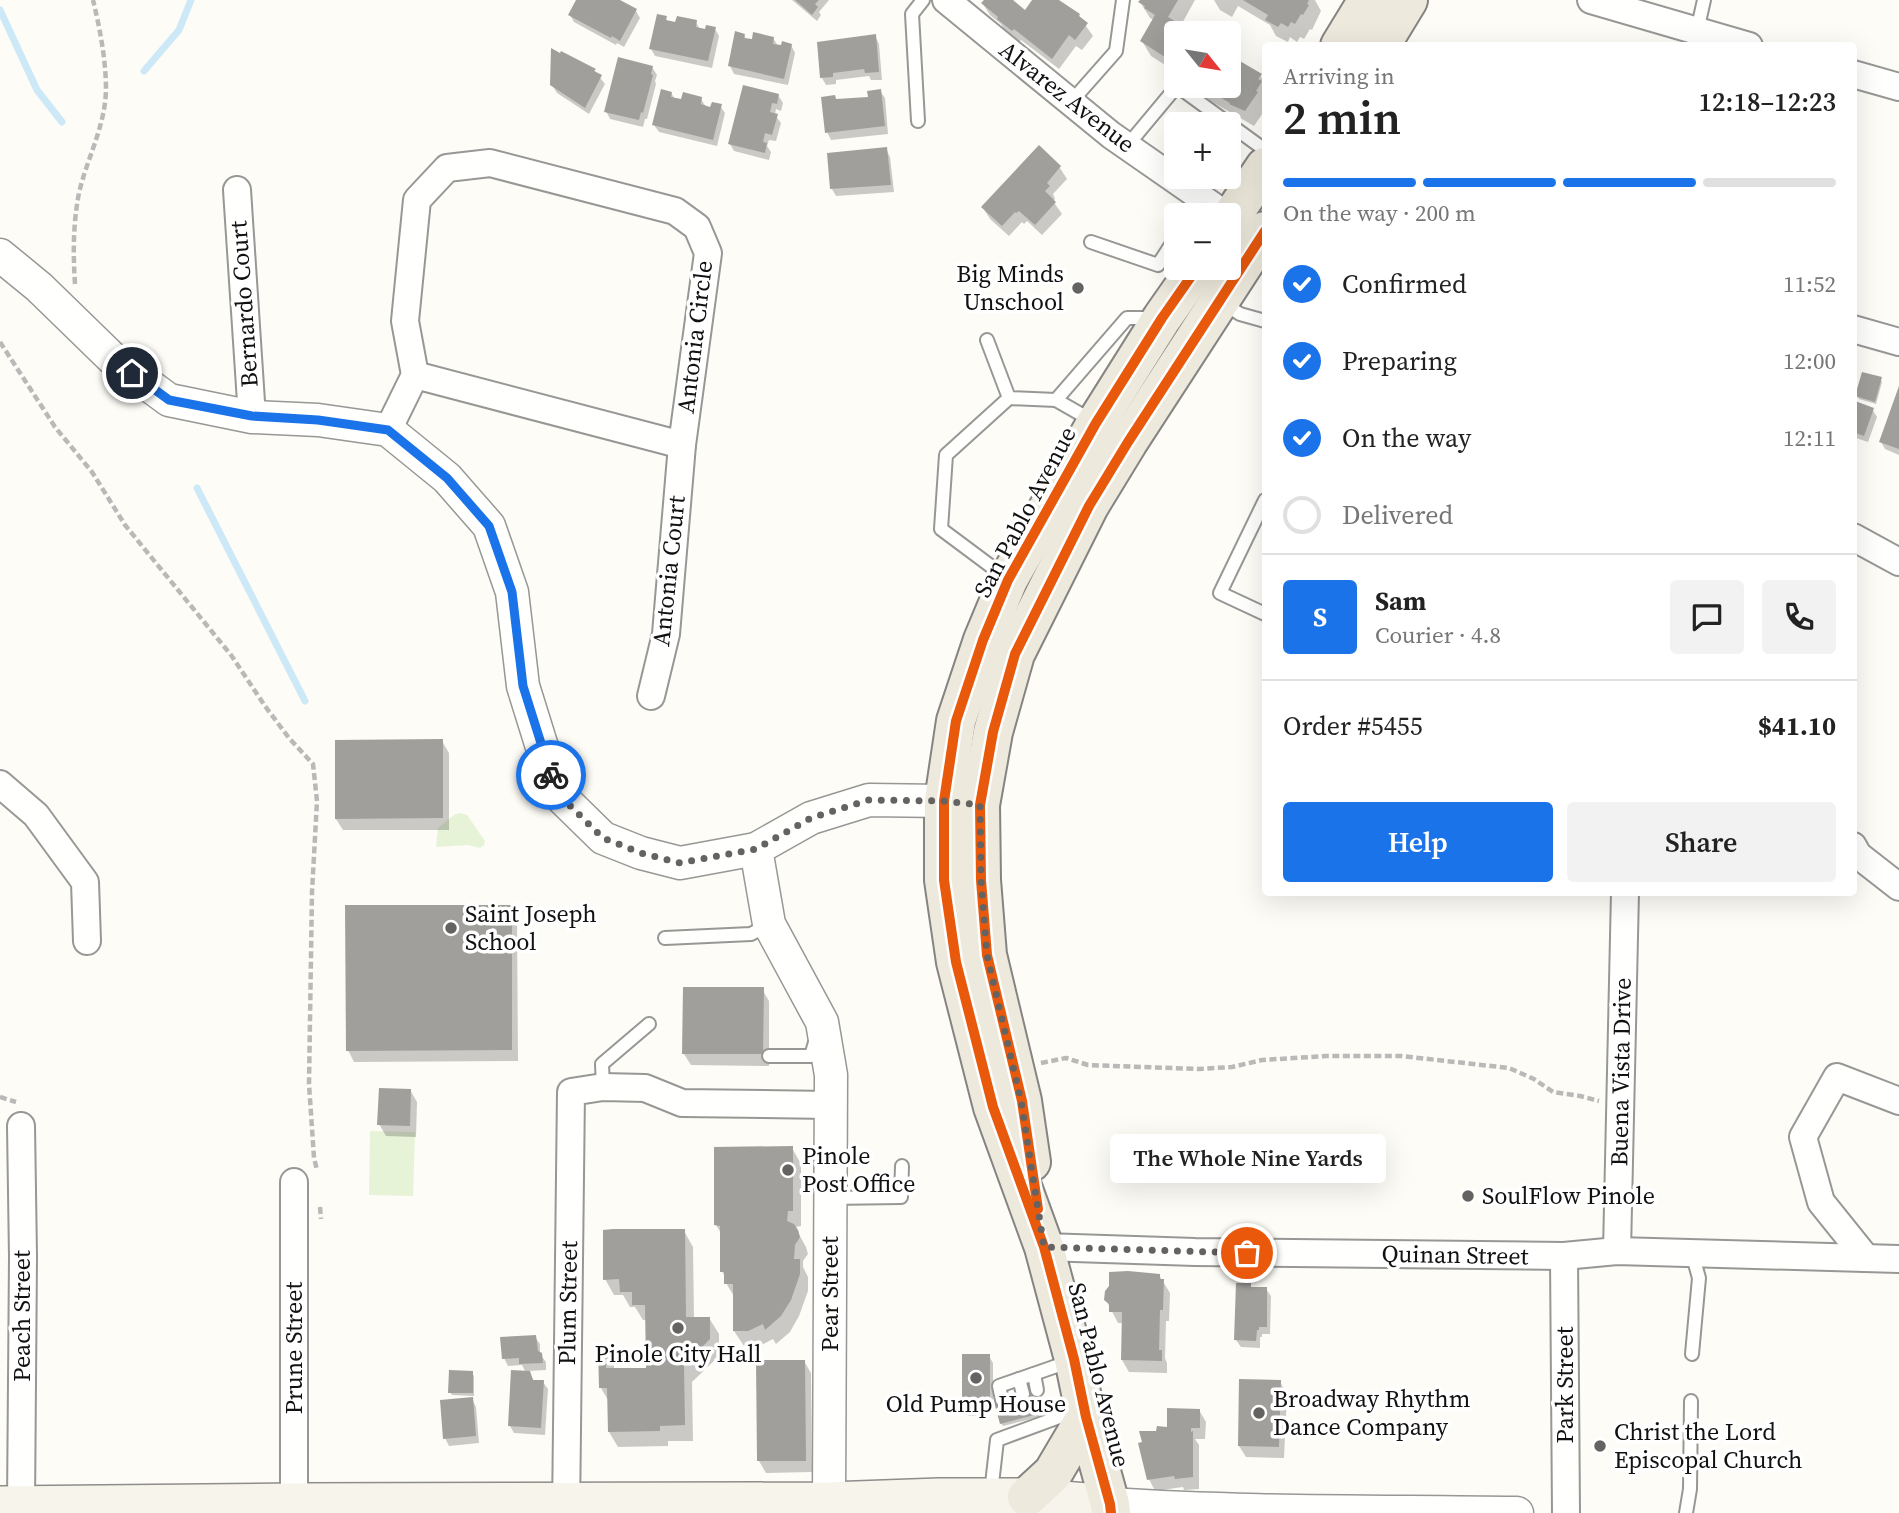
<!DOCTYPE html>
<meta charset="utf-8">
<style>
body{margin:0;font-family:"Source Serif 4",serif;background:#f2f2f2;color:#222;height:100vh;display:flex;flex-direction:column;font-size:26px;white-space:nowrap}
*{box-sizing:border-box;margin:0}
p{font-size:23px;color:#767676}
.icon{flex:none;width:38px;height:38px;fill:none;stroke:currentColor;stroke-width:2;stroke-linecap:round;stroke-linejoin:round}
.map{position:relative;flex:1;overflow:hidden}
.side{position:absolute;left:1262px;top:42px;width:595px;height:854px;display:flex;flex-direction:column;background:#fff;border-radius:7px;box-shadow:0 7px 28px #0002}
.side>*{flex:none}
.needle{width:46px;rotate:120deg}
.buttons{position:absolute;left:1164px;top:21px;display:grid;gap:14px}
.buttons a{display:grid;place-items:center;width:77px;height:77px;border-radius:7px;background:#fff;box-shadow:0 7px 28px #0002;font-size:35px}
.pin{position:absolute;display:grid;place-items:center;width:60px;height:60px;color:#fff;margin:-30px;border:4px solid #fff;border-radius:50%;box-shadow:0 2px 7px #0007}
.courier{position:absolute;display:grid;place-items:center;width:70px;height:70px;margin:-35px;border:5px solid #1a73e8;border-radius:50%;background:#fff;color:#222;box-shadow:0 2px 9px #0007}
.bubble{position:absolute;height:49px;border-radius:7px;background:#fff;box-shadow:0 7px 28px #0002;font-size:23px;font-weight:600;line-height:49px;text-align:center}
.headline em{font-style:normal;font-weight:600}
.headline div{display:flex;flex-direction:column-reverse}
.headline{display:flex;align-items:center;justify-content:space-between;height:119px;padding:0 21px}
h1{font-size:46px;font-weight:600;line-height:52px}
.bar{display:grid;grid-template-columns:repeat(4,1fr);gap:10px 7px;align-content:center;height:84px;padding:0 21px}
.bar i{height:9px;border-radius:5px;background:#e0e0e0}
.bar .current{background:#1a73e8}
.bar p{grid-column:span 4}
.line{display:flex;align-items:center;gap:18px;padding:0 21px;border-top:2px solid #e0e0e0}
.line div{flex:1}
.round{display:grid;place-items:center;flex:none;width:74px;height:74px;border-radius:7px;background:#f2f2f2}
ol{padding:0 21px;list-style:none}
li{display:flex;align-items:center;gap:21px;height:77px}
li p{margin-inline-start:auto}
li .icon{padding:7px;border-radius:50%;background:#1a73e8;color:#fff;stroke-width:4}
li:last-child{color:#767676}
li i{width:38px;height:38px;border:4px solid #e0e0e0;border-radius:50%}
.cta{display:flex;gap:14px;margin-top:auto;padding:14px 21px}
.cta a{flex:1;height:80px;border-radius:7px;background:#1a73e8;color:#fff;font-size:28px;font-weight:600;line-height:80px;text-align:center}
.cta a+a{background:#f2f2f2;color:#222}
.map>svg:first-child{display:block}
</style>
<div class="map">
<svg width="1899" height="1513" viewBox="0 0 1899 1513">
<rect width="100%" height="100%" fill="#fdfcf7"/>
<g fill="#e7f3d7">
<polygon points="459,813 467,815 485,841 484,845 480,848 468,845 436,847 438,828 454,815"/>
<polygon points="370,1131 415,1132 413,1196 369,1195"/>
</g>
<g fill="#0003">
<polygon points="578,0 616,0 636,11 640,18 624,47 617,43 616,45 574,22 570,15"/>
<polygon points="792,0 829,0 819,12 821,15 817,21"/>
<polygon points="986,0 1010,0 1025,12 1033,0 1058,0 1079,16 1093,36 1082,50 1076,46 1059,69 1021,40 1019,42 1005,31 1001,24 990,15 983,4"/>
<polygon points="1142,0 1195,0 1180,27 1190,33 1176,33 1176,72 1151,56 1142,41 1154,20 1150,18 1140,2"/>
<polygon points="1214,0 1315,0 1321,11 1312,30 1310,29 1304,39 1300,37 1297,42 1290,37 1288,42 1276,36 1270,25 1238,6 1232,17 1220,10"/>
<polygon points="665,17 668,22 696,22 700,30 715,29 719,36 712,68 655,56 651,49"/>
<polygon points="744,35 747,40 773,38 778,46 791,45 795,53 788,85 734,74 730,66"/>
<polygon points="875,36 879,44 882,80 871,80 869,76 836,80 836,84 826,85 822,78"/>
<polygon points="652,67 657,75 655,81 656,84 647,119 645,119 643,127 610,119 606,111"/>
<polygon points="594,70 605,84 589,114 557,93 552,85"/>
<polygon points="1260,75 1265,84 1265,110 1254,126 1209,100 1202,88 1198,86 1228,86"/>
<polygon points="880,91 885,98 888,134 831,140 827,132 836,101 870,99"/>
<polygon points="671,93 675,99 701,99 706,107 711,109 720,106 725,113 717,146 659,132 654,125"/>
<polygon points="778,95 783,103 781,111 776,109 775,115 781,123 776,141 769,140 767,146 771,152 769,160 734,151 730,144"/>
<polygon points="1039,148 1060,168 1067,179 1053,194 1055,199 1053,201 1062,214 1042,235 1027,221 1024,224 1022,222 1009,236 990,219 983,208"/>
<polygon points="886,149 890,157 894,192 836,196 832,189"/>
<polygon points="1880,379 1882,382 1876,404 1859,399 1857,396"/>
<polygon points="1899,390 1899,455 1885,449 1881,442"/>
<polygon points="1856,404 1872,409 1877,417 1868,442 1853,437 1853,411"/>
<polygon points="442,741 449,753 449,830 343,830 336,819"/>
<polygon points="511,906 517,918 518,1061 354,1062 348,1050"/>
<polygon points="762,989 769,1001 769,1066 691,1065 684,1054"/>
<polygon points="410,1090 417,1102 416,1137 386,1136 379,1124"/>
<polygon points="792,1148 801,1164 801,1226 796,1227 796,1229 806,1247 808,1254 803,1261 803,1267 808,1277 808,1291 799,1316 790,1332 776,1344 773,1339 758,1347 744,1346 734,1331 735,1298 726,1283 726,1279 722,1271 722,1235 716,1225"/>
<polygon points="684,1231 693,1247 694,1319 709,1318 719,1334 719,1356 692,1382 693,1441 668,1441 668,1446 618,1447 609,1432 609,1402 601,1388 605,1346 614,1362 614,1370 647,1369 647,1320 643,1320 635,1307 630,1307 623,1295 614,1295 605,1279"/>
<polygon points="1159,1275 1170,1293 1169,1321 1166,1321 1165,1358 1167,1363 1167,1373 1129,1372 1122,1360 1123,1323 1118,1323 1106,1300"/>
<polygon points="1250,1285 1252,1288 1266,1289 1271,1296 1270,1334 1262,1334 1262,1337 1260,1337 1260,1348 1241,1347 1236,1340"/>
<polygon points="535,1337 540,1344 540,1354 546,1362 546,1370 528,1371 534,1381 543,1382 548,1389 545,1435 514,1433 510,1426 526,1373 522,1365 508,1366 504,1358"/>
<polygon points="989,1356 993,1363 993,1408 985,1408 986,1416 968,1416 964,1409"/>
<polygon points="804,1361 811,1373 812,1472 766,1473 759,1461"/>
<polygon points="472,1373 474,1376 474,1396 452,1395 450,1392"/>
<polygon points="1280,1382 1287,1394 1284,1458 1246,1457 1239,1446"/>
<polygon points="1041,1394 1046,1415 1003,1426 1001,1423"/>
<polygon points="472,1399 476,1407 479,1443 449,1446 445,1438"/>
<polygon points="1199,1410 1206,1422 1205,1439 1195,1439 1199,1445 1199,1489 1184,1490 1183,1487 1155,1491 1149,1479 1158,1432 1168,1428"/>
</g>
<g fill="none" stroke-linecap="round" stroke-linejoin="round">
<g stroke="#cde8f7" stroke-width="7">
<polyline points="0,10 37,90 62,122"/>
<polyline points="144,71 179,30 191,0"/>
<polyline points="197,488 305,701"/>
</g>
</g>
<g fill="#a19f9c">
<polygon points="576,0 620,0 637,9 620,41 612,36 611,38 568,15"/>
<polygon points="795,0 819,0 815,4 818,7 812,15"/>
<polygon points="984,0 1013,0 1025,10 1032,0 1059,0 1080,14 1079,16 1088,23 1075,40 1069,35 1052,59 1014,29 1012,31 997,19 998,17 981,3"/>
<polygon points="1140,0 1178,0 1168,17 1194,33 1176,33 1176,64 1140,41 1155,15 1144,8 1145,6 1138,2"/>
<polygon points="1243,0 1309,0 1307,4 1309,5 1303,15 1301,14 1295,24 1291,22 1288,27 1281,23 1278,27 1265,20 1268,15"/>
<polygon points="657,14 667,16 666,20 675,22 677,16 697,20 696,27 705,29 706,25 716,27 708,61 649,49"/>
<polygon points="735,31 745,34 744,38 752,39 753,32 774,37 773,44 781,45 782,41 792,44 784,79 728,66"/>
<polygon points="876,34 879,72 865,73 864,69 833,73 833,77 820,78 817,42"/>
<polygon points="551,48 560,53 561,51 596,69 594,71 602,75 585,108 550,85"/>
<polygon points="1228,54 1262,74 1258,79 1262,81 1256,91 1258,92 1245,111 1229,104 1230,103 1201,86 1228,86"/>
<polygon points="618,57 653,66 651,74 653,75 643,113 641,112 639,120 604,112"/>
<polygon points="743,85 779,94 777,104 772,103 770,112 778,114 772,135 765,133 763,142 767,143 765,153 728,144"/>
<polygon points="661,89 672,92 671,97 681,99 683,92 702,97 701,104 710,107 712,102 722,104 713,140 652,125"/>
<polygon points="881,89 885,126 825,133 821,97 835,95 836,99 868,97 867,91"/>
<polygon points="1039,145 1061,166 1047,183 1050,186 1045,191 1056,202 1035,225 1019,211 1016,213 1015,212 1002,226 981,207"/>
<polygon points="887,147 891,185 830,189 827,153"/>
<polygon points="1862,372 1882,377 1875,402 1855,396"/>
<polygon points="1899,386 1899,449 1879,442"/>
<polygon points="1855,401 1874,408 1864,436 1853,432"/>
<polygon points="443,739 443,818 335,819 335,740"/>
<polygon points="345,905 512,905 512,1050 346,1051"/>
<polygon points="683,987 764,987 763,1054 682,1054"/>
<polygon points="379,1088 411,1089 410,1126 377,1125"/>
<polygon points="793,1146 793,1211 788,1211 787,1221 794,1224 798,1230 800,1237 795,1245 794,1259 800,1259 800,1274 791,1300 781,1316 765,1330 763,1324 748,1331 733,1331 733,1284 724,1284 724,1272 720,1272 720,1226 714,1225 714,1147"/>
<polygon points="613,1229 685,1229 686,1317 710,1317 710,1339 684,1365 685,1425 660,1426 660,1431 608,1432 607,1388 599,1388 598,1344 606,1345 606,1368 646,1368 645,1305 632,1305 632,1292 620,1292 619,1279 603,1280 603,1230"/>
<polygon points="1128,1271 1160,1274 1160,1279 1164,1279 1163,1310 1160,1310 1159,1350 1162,1350 1162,1361 1121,1360 1122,1312 1109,1312 1109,1304 1104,1300 1105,1291 1109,1286 1109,1272"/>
<polygon points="1236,1283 1251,1283 1251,1287 1267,1287 1267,1327 1259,1327 1259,1330 1257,1330 1256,1341 1234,1340"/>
<polygon points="536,1335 538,1351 542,1353 543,1363 519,1364 519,1358 502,1359 500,1337"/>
<polygon points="962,1354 990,1354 990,1401 982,1401 982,1409 962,1409"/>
<polygon points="756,1360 805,1360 806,1461 757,1461"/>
<polygon points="449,1370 473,1371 473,1393 448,1393"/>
<polygon points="511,1370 530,1371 533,1380 544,1380 541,1428 508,1426"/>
<polygon points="1239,1379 1281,1380 1279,1447 1238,1446"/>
<polygon points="1040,1389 1046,1412 1000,1424 994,1402"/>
<polygon points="473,1397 476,1436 443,1439 440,1400"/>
<polygon points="1167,1408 1200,1409 1200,1428 1191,1428 1191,1432 1193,1431 1193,1477 1175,1479 1174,1476 1147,1480 1138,1443 1142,1442 1139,1431 1156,1431 1157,1426 1167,1427"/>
</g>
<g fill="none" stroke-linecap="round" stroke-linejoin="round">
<defs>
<g id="service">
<polyline points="1697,31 1704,0"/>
<polyline points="1071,102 1116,51 1123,0"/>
<polyline points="918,121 912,14 923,0"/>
<polyline points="1127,146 1177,86 1265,150"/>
<polyline points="1191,215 1202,198"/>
<polyline points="1091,242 1158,265 1176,237"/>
<polyline points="1223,303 1240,314 1265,321"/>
<polyline points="987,340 1009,398 1056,400 1091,420"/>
<polyline points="1056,400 1127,318 1154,318"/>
<polyline points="1265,500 1220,593 1265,614"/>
<polyline points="1004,576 941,529 946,455 1009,398"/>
<polyline points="665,938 751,934 769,924"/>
<polyline points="769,1056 811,1056 816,1039"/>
<polyline points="603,1087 602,1064 649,1024"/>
<polyline points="830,1198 901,1197 902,1166"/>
<polyline points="1692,1253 1699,1278 1692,1354"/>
<polyline points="1034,1374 1037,1390"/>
<polyline points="1019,1379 1023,1394"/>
<polyline points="1002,1400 999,1386 1071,1361"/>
<polyline points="991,1493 997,1440 1078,1410"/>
<polyline points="1686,1513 1690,1489 1691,1401"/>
</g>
<g id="minor">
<polyline points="946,0 1111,135 1226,215"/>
<polyline points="1591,0 1749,46"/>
<polyline points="1853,74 1899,87"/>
<polyline points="237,190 252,417"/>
<polyline points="1853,329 1899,342"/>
<polyline points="388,430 415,375 405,321 417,200 447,168 490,163 675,211 697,227 708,253 682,445 415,375"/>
<polyline points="1853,537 1899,562"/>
<polyline points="651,696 666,634 682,445"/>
<polyline points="0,784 36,815 85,882 87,941"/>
<polyline points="1853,846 1858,855 1899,887"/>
<polyline points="21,1126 23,1257 21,1506"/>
<polyline points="1044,1247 1195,1252 1564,1256 1617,1251 1899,1259"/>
<polyline points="1617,1251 1625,892"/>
<polyline points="1564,1256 1566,1513"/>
<polyline points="1866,1258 1821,1202 1803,1137 1837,1077 1899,1101"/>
<polyline points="294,1513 294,1182"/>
<polyline points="566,1513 571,1092 603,1087 645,1088 682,1103 830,1105"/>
</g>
<g id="tertiary">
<polyline points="0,255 39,287 113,359 169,400 252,417 318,420 388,430 447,478 489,526 512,592 523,686 556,792 603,838 641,853 680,863 756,849 811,818 869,800 944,801 968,804"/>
<polyline points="756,849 769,924 822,1022 831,1075 829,1501"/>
<path d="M1110,1504C1245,1513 1381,1511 1517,1513"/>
</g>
<polyline id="secondary" points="0,1505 294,1502 829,1501 939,1497 1027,1497 1110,1504"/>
<g id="primary">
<polyline points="1340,46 1368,0"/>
<polyline points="1380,46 1408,0"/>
<polyline points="1228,222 1265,167"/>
<polyline points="1031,1162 1022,1101 987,955 981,880 980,805 993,732 1015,654 1089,506 1128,442 1265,231"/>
<polyline points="1027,1497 1053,1473 1086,1417"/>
<polyline points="1111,1513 1110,1504 1086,1417 1074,1359 1044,1247 993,1107 956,962 944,880 944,801 956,721 983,640 1008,580 1096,423 1162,318 1197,268"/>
</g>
</defs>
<use href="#service" stroke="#979795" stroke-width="16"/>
<use href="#minor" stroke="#979795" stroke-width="30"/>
<use href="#tertiary" stroke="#979795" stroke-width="35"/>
<use href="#secondary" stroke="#8e8d8b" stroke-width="40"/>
<use href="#primary" stroke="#858482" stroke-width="42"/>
<g stroke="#b9b9b8" stroke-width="4.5" stroke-dasharray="7 3.5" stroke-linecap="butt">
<path d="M75,284C73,253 73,224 79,193C87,158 105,127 106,90C106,60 100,29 93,0"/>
<polyline points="0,342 55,427 92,472 125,525 231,655 265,706 289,738 313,764 317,801 312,892 309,1084 314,1158 317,1170"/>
<polyline points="1041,1063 1066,1058 1088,1065 1198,1069 1232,1067 1262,1060 1327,1056 1401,1056 1509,1068 1534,1079 1553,1092 1580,1096 1599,1101"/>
<polyline points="0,1097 16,1102"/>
<polyline points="320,1207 321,1219"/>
</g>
<use href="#service" stroke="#fffffe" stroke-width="12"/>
<use href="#minor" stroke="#fffffe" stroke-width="26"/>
<use href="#tertiary" stroke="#fffffe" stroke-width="32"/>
<use href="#secondary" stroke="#f6f4eb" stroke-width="37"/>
<use href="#primary" stroke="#ede9dc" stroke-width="38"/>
<defs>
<g id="cycleway">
<polyline points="1038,1209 1022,1101 987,955 981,880 980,805 993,732 1015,654 1089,506 1128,442 1265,231"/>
<polyline points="1111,1513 1110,1504 1086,1417 1074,1359 1044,1247 993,1107 956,962 944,880 944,801 956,721 983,640 1008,580 1096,423 1162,318 1197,268"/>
</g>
</defs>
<use href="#cycleway" stroke="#fff" stroke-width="15"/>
<use href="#cycleway" stroke="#e8590c" stroke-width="10"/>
</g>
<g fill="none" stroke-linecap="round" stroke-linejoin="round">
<polyline stroke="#646362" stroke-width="7" stroke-dasharray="0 12.6" points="551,775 556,792 603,838 641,853 680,863 756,849 811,818 869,800 944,801 980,805 981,880 987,955 1021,1101 1044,1247 1247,1253"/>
<polyline stroke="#1a73e8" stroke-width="9" points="132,373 169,400 252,416 318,420 388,430 447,478 489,526 512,592 523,686 551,775"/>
</g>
<g fill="#646362" stroke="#fff" stroke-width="2.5">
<circle cx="1078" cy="288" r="7"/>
<circle cx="451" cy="928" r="7"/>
<circle cx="788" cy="1170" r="7"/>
<circle cx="1468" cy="1196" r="7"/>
<circle cx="678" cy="1328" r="7"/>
<circle cx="976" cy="1378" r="7"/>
<circle cx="1259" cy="1413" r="7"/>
<circle cx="1600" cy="1446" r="7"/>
</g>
<g text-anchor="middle" stroke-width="7" stroke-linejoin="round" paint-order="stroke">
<g font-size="24" fill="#111" stroke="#fff">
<text transform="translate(1067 97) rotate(38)" y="8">Alvarez Avenue</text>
<text transform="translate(244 304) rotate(-94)" y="8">Bernardo Court</text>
<text transform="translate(695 337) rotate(-83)" y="8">Antonia Circle</text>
<text transform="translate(1025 512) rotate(-62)" y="8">San Pablo Avenue</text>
<text transform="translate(669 571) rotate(-84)" y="8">Antonia Court</text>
<text transform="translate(1621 1072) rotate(-89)" y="8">Buena Vista Drive</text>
<text transform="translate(1455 1255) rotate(1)" y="8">Quinan Street</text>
<text transform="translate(830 1294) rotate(-90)" y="8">Pear Street</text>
<text transform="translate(568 1303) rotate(-89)" y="8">Plum Street</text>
<text transform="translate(22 1316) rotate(-90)" y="8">Peach Street</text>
<text transform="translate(294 1348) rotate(-90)" y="8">Prune Street</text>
<text transform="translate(1099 1375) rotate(76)" y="8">San Pablo Avenue</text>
<text transform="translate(1565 1385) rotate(-90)" y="8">Park Street</text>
</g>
<g font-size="24" fill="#111" stroke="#fff" text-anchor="start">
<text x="1064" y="282" text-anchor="end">Big Minds<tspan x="1064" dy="28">Unschool</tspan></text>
<text x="465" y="922">Saint Joseph<tspan x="465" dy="28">School</tspan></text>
<text x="802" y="1164">Pinole<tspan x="802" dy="28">Post Office</tspan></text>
<text x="1482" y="1204">SoulFlow Pinole</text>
<text x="678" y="1362" text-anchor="middle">Pinole City Hall</text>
<text x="1273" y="1407">Broadway Rhythm<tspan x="1273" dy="28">Dance Company</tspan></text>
<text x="976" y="1412" text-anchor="middle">Old Pump House</text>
<text x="1614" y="1440">Christ the Lord<tspan x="1614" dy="28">Episcopal Church</tspan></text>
</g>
</g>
</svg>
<div class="buttons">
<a><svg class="needle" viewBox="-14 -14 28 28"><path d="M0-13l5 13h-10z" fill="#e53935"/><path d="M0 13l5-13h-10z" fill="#767676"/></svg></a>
<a>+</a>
<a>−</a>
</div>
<div class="pin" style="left:1247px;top:1253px;background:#ea580c"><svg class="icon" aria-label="bag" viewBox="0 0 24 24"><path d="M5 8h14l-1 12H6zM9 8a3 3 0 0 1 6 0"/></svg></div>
<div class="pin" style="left:132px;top:373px;background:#1f2937"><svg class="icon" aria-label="home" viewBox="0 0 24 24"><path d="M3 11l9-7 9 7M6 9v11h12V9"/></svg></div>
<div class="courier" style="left:551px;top:775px"><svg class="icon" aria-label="bike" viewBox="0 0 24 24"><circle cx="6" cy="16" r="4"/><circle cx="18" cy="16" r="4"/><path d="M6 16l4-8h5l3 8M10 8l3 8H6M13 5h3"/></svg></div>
<div class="bubble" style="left:1110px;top:1134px;width:276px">The Whole Nine Yards</div>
<section class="side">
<div class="headline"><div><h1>2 min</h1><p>Arriving in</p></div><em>12:18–12:23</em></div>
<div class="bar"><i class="current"></i><i class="current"></i><i class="current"></i><i></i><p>On the way · 200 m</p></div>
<ol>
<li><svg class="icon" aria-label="check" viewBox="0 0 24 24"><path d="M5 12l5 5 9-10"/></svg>Confirmed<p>11:52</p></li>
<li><svg class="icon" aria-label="check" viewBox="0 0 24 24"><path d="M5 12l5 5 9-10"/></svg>Preparing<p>12:00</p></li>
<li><svg class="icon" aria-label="check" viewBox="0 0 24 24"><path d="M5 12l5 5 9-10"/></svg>On the way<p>12:11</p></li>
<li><i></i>Delivered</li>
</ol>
<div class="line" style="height:126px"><b class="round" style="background:#1a73e8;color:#fff">S</b><div><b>Sam</b><p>Courier · 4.8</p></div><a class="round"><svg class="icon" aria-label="chat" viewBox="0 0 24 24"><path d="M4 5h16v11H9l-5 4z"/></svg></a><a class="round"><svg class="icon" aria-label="phone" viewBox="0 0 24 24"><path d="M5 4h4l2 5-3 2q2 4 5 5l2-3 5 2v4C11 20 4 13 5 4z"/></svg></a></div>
<div class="line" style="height:91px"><div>Order #5455</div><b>$41.10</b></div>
<div class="cta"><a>Help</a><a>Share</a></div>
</section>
</div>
